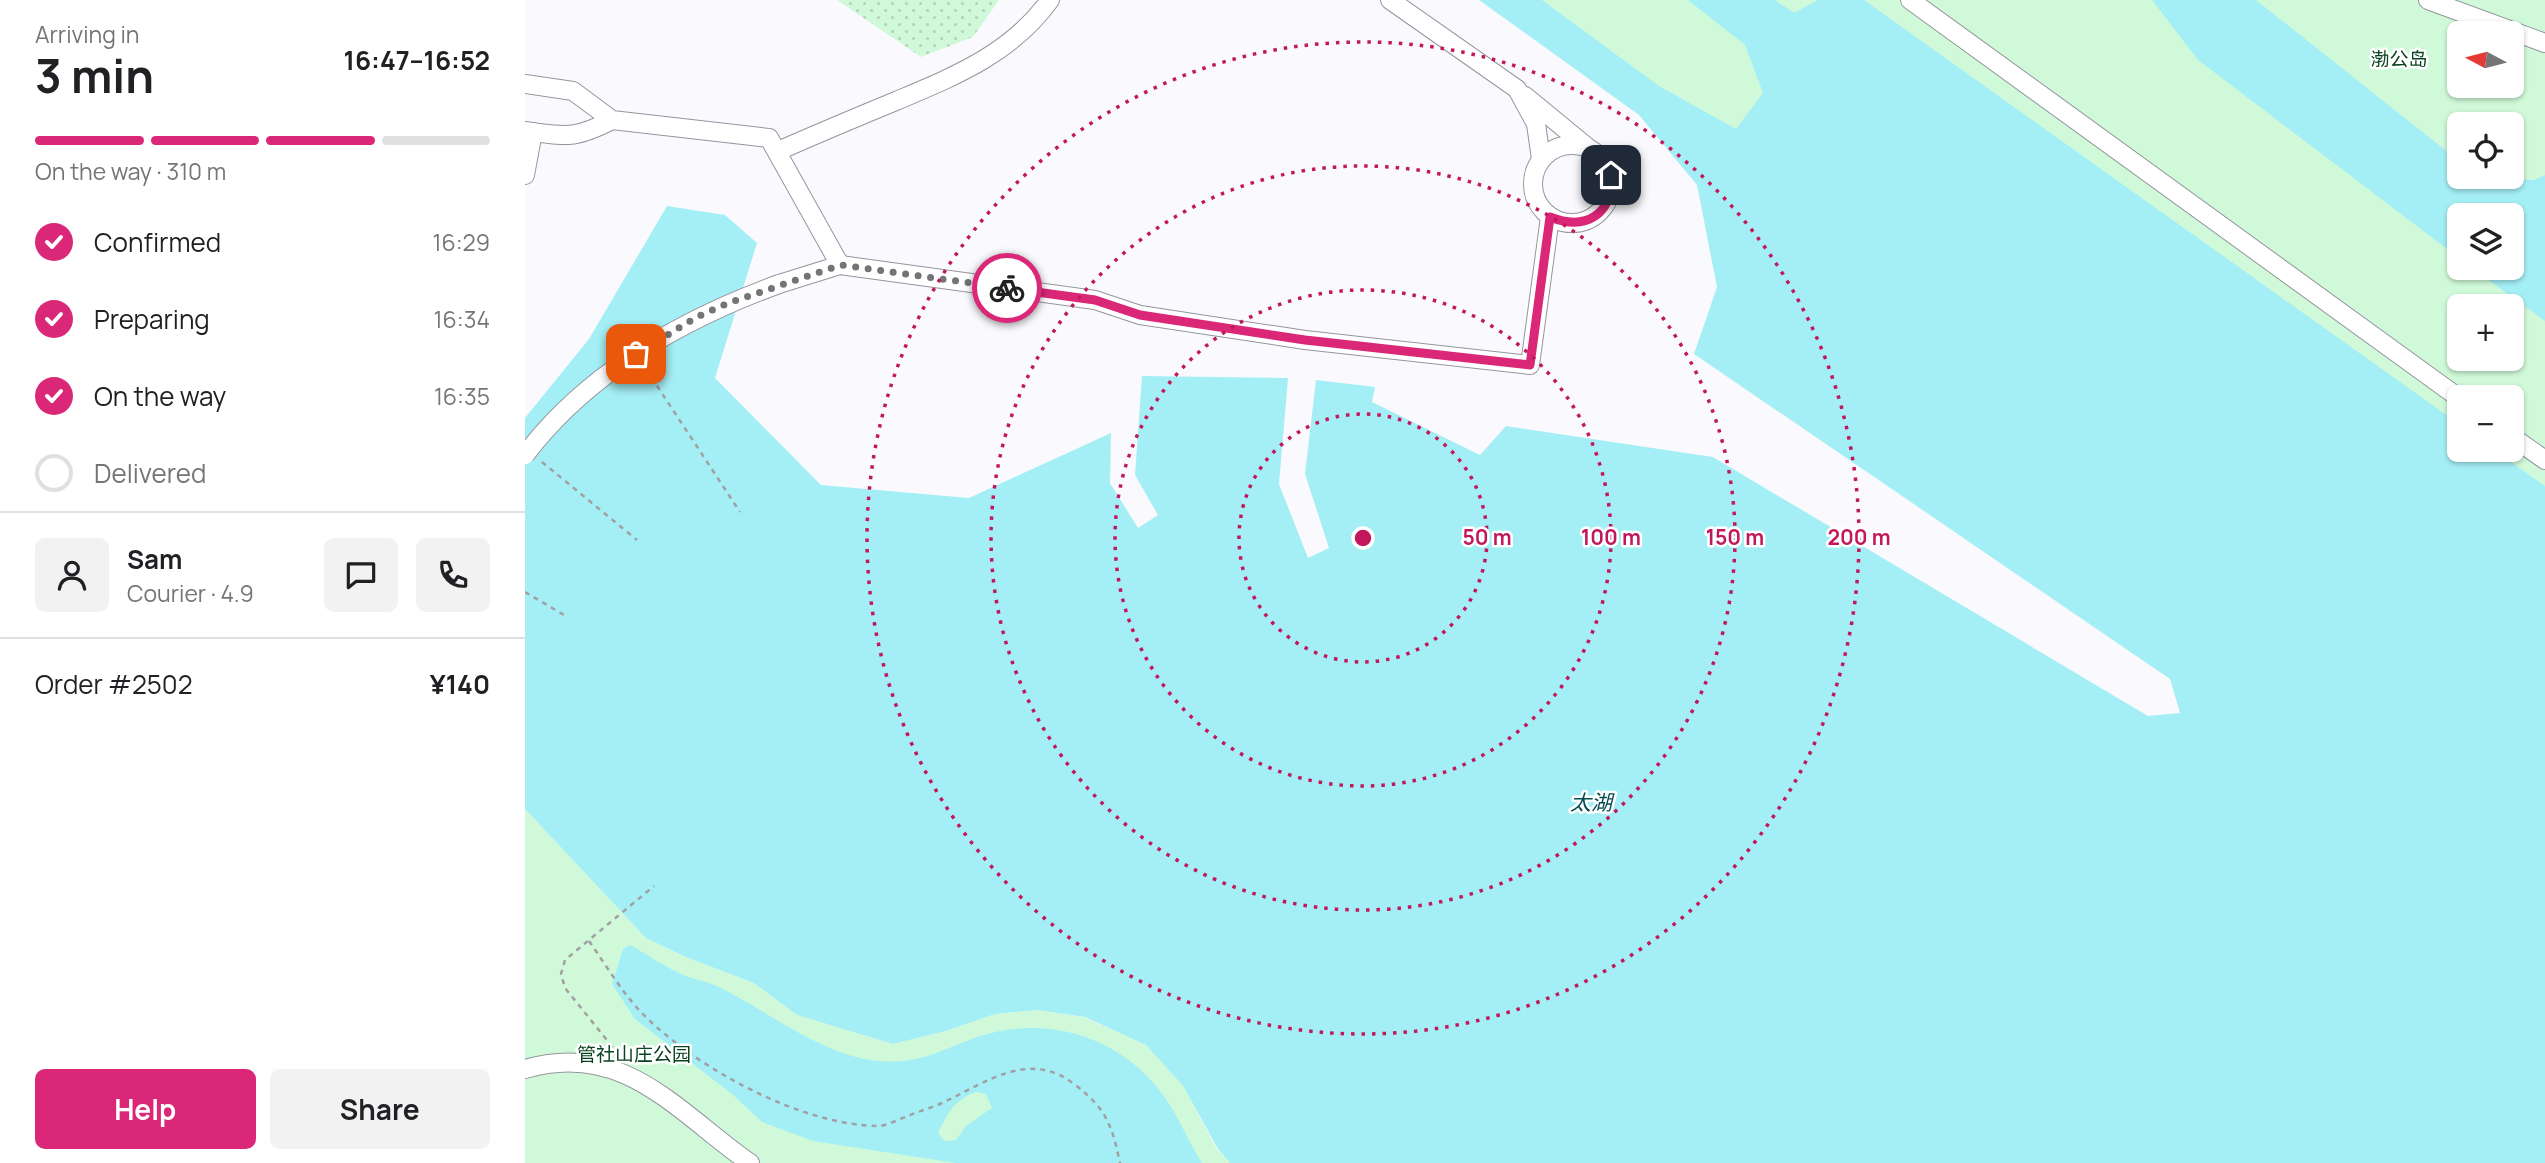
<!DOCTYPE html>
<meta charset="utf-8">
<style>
body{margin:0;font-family:Manrope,"Noto Sans SC",sans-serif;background:#f2f2f2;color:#202124;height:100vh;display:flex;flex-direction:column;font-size:26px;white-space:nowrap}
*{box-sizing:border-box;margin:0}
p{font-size:23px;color:#757577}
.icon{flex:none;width:38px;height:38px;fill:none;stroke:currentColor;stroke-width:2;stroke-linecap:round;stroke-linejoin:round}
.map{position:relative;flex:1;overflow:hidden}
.side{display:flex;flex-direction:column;background:#fff;width:525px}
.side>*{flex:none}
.needle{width:46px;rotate:277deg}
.tools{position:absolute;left:1922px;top:21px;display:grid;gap:14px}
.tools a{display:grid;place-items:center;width:77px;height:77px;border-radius:10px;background:#fff;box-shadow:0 2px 5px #0004;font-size:35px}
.pin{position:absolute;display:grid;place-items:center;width:60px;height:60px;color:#fff;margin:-30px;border-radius:14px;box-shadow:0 4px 10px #0006}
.courier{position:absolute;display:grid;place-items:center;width:70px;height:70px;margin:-35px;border:5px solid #db2777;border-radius:50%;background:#fff;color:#222;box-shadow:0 2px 9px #0007}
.overview em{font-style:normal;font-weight:700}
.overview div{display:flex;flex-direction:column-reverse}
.overview{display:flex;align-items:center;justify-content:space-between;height:119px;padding:0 35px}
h1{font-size:46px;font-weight:700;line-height:52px}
.bar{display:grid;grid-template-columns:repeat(4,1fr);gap:10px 7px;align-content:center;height:84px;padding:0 35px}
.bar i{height:9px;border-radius:5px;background:#e0e0e0}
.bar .on{background:#db2777}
.bar p{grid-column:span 4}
.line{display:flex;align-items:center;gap:18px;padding:0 35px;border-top:2px solid #e0e0e0}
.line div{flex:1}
.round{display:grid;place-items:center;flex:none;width:74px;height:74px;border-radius:10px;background:#f2f2f2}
ol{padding:0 35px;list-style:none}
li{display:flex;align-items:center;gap:21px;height:77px}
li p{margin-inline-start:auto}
li .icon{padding:7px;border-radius:50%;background:#db2777;color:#fff;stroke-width:4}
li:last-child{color:#757577}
li i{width:38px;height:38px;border:4px solid #e0e0e0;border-radius:50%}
.primary-button{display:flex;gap:14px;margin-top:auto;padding:14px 35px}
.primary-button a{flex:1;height:80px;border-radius:10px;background:#db2777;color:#fff;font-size:28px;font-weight:700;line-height:80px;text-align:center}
.primary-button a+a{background:#f2f2f2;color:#202124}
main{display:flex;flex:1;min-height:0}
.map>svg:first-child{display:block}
</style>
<main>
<section class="side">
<div class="overview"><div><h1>3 min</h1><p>Arriving in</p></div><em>16:47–16:52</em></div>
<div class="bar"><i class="on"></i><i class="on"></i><i class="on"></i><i></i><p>On the way · 310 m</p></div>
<ol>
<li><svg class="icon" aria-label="check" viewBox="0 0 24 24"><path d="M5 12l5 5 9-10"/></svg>Confirmed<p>16:29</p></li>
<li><svg class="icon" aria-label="check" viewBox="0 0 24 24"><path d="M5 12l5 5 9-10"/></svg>Preparing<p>16:34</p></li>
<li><svg class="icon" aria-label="check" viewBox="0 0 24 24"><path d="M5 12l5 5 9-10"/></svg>On the way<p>16:35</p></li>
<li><i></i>Delivered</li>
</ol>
<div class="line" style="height:126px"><a class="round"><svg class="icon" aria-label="person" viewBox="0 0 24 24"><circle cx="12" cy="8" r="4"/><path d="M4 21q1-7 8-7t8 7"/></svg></a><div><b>Sam</b><p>Courier · 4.9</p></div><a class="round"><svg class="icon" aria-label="chat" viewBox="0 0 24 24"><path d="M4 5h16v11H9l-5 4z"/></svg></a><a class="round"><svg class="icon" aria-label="phone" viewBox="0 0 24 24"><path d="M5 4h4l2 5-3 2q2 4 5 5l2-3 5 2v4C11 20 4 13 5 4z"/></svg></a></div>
<div class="line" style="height:91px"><div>Order #2502</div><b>¥140</b></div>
<div class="primary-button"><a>Help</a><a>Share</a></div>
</section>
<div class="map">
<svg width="2020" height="1163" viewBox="0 0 2020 1163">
<defs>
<pattern id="grass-dots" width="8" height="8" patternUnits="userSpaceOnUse" patternTransform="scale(1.75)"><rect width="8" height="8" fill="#d0f9d9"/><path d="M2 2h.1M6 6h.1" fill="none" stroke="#b3d6bb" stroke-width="1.8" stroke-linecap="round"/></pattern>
</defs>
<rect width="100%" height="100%" fill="#fafafe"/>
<polygon fill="url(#grass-dots)" points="312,0 474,0 448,37 396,57"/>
<g fill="#d0f9d9" fill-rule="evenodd">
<polygon points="999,0 1318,0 1214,141"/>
<path d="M1319,0H1642L1934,233V268H1983L2020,294V520ZM1934,306H1986V359H1934ZM1934,397H1986V450H1934Z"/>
<path d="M1712,0H2020V187L1938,177H1986V124H1934V175ZM1934,33H1986V86H1934Z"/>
<polygon points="0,809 121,938 163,958 229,983 272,1015 368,1044 421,1031 470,1014 512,1010 559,1017 621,1045 658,1086 692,1149 705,1163 0,1163"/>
</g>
<g fill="#a4eff5" fill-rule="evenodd">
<polygon points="954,0 1017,0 1134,86 1211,129 1238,93 1220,45 1163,0 1250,0 1269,13 1293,0 1339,0 1934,424 1934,450 1969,450 2020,486 2020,1163 705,1163 693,1149 658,1086 621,1045 560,1017 512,1010 470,1014 421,1031 368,1044 272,1015 229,983 163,958 121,938 0,809 0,418 64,339 142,206 200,215 232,243 190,378 296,485 444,498 586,433 585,483 613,528 633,515 610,475 617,376 763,378 754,484 783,558 804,548 780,474 791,380 850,387 847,402 955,455 981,426 1188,457 1623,716 1655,713 1645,679 1169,354 1192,287 1172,185 1114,115"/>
<polygon points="1627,0 1731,0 1934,161 1934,177 2009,180 2020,175 2020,321 1947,268 1986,268 1986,215 1934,215 1934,258 1673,60"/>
<path d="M105,945C122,954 138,966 156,974C169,980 183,981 196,988C244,1012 298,1056 353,1061C400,1065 419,1047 459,1035C522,1016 590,1036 631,1086C651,1109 661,1138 677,1163H431L288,1141L237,1122L207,1094L110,1019L87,984L98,949ZM451,1092L461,1094L467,1108L441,1126L431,1140L419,1141L413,1133C423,1113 429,1100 451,1092Z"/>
</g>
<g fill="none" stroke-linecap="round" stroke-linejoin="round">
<defs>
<g id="minor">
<polyline points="865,0 992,89 1011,124 1016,159"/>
<polyline points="1385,0 1934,398"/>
<polyline points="1903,0 2020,43"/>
<polyline points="0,84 48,91 87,120 244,138 315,265"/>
<polyline points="1000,96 1062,147"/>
<path d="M0,131C41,136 48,140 87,120"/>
<circle cx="1047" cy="184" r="39"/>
<path d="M253,151C292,134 332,117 371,101C430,76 486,54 525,0"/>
<polyline points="0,175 8,132"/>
<polyline points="254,284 315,265 570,300 615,315 780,340 1005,365 1025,217"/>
<polyline points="1986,436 2020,460"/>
<path d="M0,1069C99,1040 152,1112 225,1163"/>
</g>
</defs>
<use href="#minor" stroke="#94959e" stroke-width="20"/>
<g stroke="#a0a0a4" stroke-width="2.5" stroke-dasharray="5 5" stroke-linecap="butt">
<polyline points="121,369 215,512"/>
<polyline points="17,462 112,540"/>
<polyline points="0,592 39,615"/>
<path d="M64,941C80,964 95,989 114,1010C167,1066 274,1125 353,1126C362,1126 374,1119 383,1116C394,1111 406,1108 417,1103C460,1083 504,1049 549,1084C581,1108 587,1125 595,1163"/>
<polyline points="94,1055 40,988 36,974 40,960 129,886"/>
</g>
<use href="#minor" stroke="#fff" stroke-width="18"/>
<defs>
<path id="minor-bridge" d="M0,455C63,372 158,319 254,284"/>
</defs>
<use href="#minor-bridge" stroke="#94959e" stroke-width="20" stroke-linecap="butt"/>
<use href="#minor-bridge" stroke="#fff" stroke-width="18"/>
</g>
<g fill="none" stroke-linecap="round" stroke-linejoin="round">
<polyline stroke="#737477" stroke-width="7" stroke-dasharray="0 12.6" points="111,354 172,317 203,303 316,265 482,288"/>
<path stroke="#db2777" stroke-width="9" d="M482,288L570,300L615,315L780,340L1005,365L1025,217C1061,231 1088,215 1086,175"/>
</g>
<g fill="none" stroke="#c2185b" stroke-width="3.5" stroke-dasharray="3.5 7">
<circle cx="838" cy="538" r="124"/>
<circle cx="838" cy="538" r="248"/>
<circle cx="838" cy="538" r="372"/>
<circle cx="838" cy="538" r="496"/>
</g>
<g text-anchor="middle" stroke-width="5" stroke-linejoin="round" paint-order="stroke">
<g font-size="19" fill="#0a4320" stroke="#fff">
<text x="1874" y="66">渤公岛</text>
<text x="109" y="1061">管社山庄公园</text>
</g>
<g font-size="21" font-style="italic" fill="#034a4f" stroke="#fff">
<text x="1066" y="810">太湖</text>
</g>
</g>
<circle cx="838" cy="538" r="10" fill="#c2185b" stroke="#fff" stroke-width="3.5"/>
<g font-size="21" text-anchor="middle" font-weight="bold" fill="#c2185b" stroke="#fff" stroke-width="5" stroke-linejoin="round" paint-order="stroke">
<text x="962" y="545">50 m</text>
<text x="1086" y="545">100 m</text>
<text x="1210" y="545">150 m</text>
<text x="1334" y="545">200 m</text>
</g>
</svg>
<div class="tools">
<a><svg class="needle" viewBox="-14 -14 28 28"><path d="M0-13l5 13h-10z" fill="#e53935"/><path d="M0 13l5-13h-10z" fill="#757577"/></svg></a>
<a><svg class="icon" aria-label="locate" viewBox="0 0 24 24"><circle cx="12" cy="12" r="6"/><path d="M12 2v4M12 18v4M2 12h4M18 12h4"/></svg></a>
<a><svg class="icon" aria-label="layers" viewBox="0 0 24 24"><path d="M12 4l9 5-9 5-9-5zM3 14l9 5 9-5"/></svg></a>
<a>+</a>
<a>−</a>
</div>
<div class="pin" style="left:111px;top:354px;background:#ea580c"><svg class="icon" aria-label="bag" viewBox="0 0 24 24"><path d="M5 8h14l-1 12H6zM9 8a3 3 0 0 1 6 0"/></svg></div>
<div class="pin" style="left:1086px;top:175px;background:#1f2937"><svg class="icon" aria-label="home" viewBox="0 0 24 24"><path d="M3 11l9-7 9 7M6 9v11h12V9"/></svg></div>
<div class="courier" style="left:482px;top:288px"><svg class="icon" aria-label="bike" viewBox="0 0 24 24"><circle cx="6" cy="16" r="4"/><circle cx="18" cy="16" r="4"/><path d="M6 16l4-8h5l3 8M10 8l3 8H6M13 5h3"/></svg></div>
</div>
</main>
